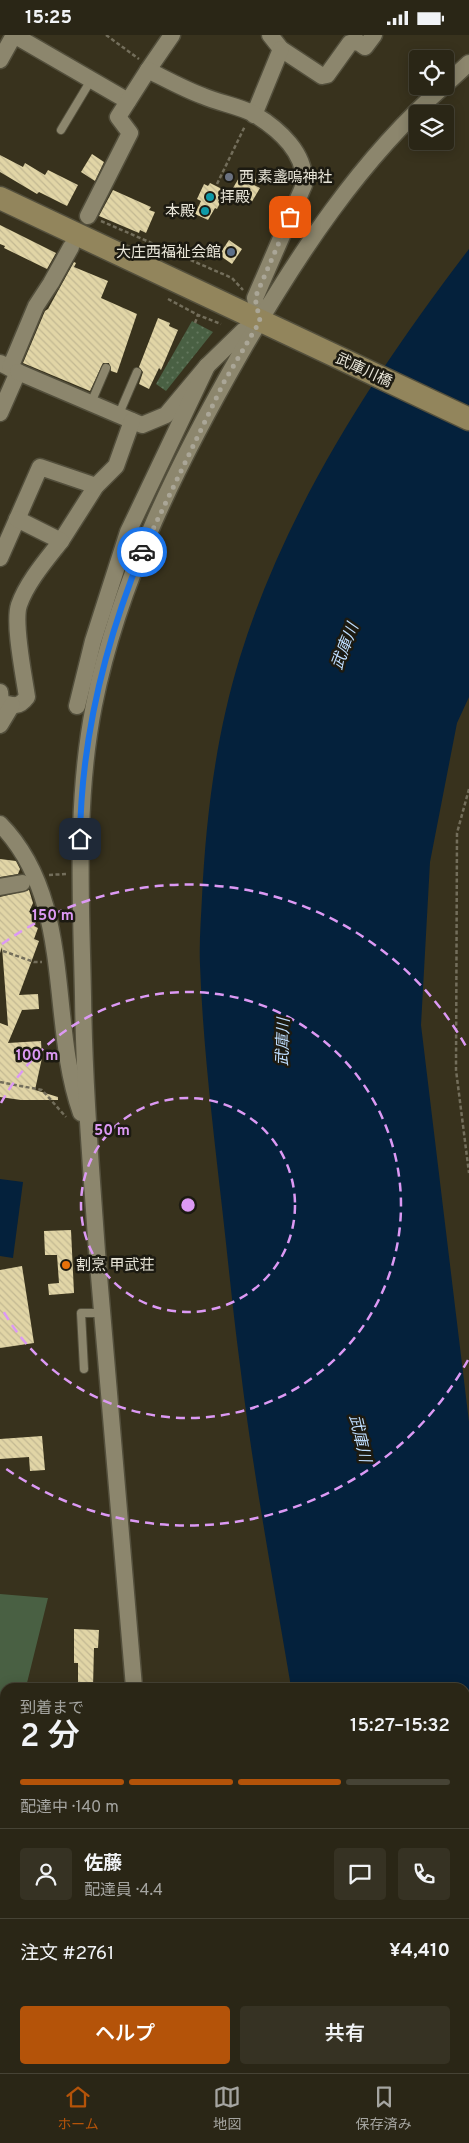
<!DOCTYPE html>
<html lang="ja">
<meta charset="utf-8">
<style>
body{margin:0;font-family:Overpass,"Noto Sans JP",sans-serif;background:#363223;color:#f1f3f6;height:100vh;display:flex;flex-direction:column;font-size:19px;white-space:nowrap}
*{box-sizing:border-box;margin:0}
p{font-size:16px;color:#a5a5a1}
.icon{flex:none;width:28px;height:28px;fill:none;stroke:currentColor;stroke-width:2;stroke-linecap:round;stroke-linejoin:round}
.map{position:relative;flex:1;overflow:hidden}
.drawer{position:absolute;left:0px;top:1648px;width:470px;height:391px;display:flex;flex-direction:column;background:#2a2616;border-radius:15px 15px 0 0;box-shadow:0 2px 12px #0003,0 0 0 1px #464335}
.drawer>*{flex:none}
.fabs{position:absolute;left:409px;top:15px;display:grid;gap:10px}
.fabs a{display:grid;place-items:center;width:45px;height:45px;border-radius:5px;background:#2a2616;box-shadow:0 2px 12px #0003,0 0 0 1px #464335;font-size:25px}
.pin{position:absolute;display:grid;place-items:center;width:42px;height:42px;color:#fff;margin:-21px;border-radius:10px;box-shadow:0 2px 8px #0006}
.courier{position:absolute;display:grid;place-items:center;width:50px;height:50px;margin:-25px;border:4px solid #1a73e8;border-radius:50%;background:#fff;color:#222;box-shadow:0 1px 6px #0007}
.headline em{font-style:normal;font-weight:600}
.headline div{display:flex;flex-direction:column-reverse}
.headline{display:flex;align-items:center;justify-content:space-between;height:85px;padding:0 20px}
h1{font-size:32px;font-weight:600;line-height:38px}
.bar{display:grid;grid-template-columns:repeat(4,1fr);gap:8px 5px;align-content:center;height:60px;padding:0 20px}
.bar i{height:6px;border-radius:4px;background:#464335}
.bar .active{background:#b45309}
.bar p{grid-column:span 4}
.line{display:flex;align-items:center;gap:12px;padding:0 20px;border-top:1px solid #464335}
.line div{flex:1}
.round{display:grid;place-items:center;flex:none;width:52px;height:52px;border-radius:5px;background:#363223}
.primary-button{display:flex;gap:10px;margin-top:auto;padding:10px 20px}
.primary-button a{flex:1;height:58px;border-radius:5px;background:#b45309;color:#fff;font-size:20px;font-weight:600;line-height:58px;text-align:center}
.primary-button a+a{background:#363223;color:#f1f3f6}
.status{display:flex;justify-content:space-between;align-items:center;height:35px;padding:0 25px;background:#2a2616;direction:ltr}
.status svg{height:14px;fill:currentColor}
.tabs{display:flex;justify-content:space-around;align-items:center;height:70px;border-top:1px solid #464335;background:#2a2616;font-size:14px;color:#a5a5a1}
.tabs a{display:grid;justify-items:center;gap:2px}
.tabs .active{color:#b45309}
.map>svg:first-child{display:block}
</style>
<div class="status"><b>15:25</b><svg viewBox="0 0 49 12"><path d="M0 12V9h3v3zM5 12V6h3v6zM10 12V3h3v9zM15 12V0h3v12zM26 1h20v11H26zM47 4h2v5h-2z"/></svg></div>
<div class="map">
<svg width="469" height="2038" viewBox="0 0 469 2038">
<defs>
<pattern id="grass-dots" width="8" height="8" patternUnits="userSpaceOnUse" patternTransform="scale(1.25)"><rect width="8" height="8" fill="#496043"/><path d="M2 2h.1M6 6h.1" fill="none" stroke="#63775d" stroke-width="1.8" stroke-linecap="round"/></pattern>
<pattern id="building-back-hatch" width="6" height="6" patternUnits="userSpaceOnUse" patternTransform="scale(1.25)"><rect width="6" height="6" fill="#e1d5a6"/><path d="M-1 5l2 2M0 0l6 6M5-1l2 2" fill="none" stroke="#c2b892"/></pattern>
</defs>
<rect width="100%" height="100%" fill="#38321d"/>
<polygon fill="url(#grass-dots)" points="192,286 213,297 166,356 156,349"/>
<polygon fill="#496043" points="0,1559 48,1563 26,1652 5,1652 5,1800 0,1798"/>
<g fill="#04213c">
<path d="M469,214V662L457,688L430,827L421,990L469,1387V2038H440L439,2034H465V1652H291C273,1545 253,1438 240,1330C233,1277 228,1225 222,1172C213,1092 203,1011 200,930C199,907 201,884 202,862C206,781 216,700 240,622C286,473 375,337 469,214Z"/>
<polygon points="0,1144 23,1147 13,1223 0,1221"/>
</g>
<g fill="url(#building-back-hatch)">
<polygon points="92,119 104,127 95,146 81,137"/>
<polygon points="0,120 23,132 25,128 45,140 48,135 78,150 67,171 39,157 37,159 0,137"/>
<polygon points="243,136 257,145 254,150 260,153 250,170 230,158"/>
<polygon points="210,148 226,156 217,174 215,173 208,185 195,179 201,166 197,164 204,149 208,151"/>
<polygon points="113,155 151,172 149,175 155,177 146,198 140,195 139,198 99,181"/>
<polygon points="0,190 56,218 47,234 4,213 5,211 0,209"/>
<polygon points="229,205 242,214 232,229 219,220"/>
<polygon points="74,227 76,228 74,232 108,246 101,263 137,279 117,338 111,336 109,328 103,328 90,356 23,328 45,276 48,274"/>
<polygon points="158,283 170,288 169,291 178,295 161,335 159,333 149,354 139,349 143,337 139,332"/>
<polygon points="0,824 16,826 20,834 18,839 0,842"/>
<polygon points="29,855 33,868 29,877 37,880 38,883 34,891 38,893 34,904 39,906 19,960 38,959 39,974 22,975 8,1008 41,1006 42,1023 35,1055 58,1062 58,1065 21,1065 0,1062 0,988 8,991 2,912 0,918 0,862"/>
<polygon points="71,1195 74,1258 49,1260 48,1249 59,1248 57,1220 45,1220 44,1196"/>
<polygon points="22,1231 34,1308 0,1313 0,1235"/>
<polygon points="42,1401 45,1435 30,1436 29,1422 0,1424 0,1404"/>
<polygon points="74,1594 99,1595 98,1613 94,1613 93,1652 78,1652 78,1628 74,1628"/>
</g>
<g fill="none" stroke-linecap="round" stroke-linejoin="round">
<defs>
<g id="lane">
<polyline points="61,95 91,45"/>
<polyline points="91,368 106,333"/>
<polyline points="119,379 137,337"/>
<polyline points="84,1334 81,1278 102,1278"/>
</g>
<g id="street">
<polyline points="270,0 281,14 322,41 327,40 350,8 358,7 365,12 374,0"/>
<polyline points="0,25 14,0 128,66"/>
<polyline points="148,35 172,0"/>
<polyline points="445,50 469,28"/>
<polyline points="254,80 281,14"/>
<path d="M88,181L130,98L118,82L148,35C166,44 184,54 203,61C219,68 239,71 254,79C279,94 307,119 304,150L255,263L260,286"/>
<polyline points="0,328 18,337 0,378"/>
<polyline points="10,333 36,271 51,248 71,212"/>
<polyline points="18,337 142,390 166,380 207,331 243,296 255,289"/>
<polyline points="61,506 96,451 116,431 132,386"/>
<polyline points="0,523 40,432 96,451"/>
<path d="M0,657L1,667C13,671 19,673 27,662C24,641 13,588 19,570C27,547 47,524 61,506L17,484"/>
<polyline points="77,671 93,606 128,497 207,331"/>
<polyline points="0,690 12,670"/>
<path d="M0,789C75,865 48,986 81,1078"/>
<polyline points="0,852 22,848"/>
<path d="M134,1652C121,1507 108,1362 97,1217C91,1132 84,1046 83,961C81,863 75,766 94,670C119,545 179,426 242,316C297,221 360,124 444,51"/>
<polyline points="0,1893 5,1894"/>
<polyline points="0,1929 5,1918"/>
<polyline points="0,2034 9,2038"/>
<polyline points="195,2034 196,2038"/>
<polyline points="52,2038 54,2034"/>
</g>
<polyline id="secondary" points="0,163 469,384"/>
</defs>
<use href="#lane" stroke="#534f3c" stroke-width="10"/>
<use href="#street" stroke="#534f3c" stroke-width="19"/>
<use href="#secondary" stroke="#534f3c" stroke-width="25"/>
<g stroke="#736e5b" stroke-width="2.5" stroke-dasharray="4 2.5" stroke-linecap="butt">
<polyline points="106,0 139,24"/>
<polyline points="217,149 245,91"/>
<polyline points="101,186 232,243 243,255"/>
<polyline points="168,264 198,280 221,289"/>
<polyline points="195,288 198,280"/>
<polyline points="469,754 457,798 456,1035 469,1138"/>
<polyline points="49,840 66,839"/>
<polyline points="3,916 34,927 42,927"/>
<polyline points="0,1047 42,1055 66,1082"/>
</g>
<use href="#lane" stroke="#8c866d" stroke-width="8"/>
<use href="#street" stroke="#8c866d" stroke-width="16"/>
<use href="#secondary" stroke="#92855c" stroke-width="22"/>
</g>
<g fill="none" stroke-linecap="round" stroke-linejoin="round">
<polyline stroke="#aaa697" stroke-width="5" stroke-dasharray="0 9" points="142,517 224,347 260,286 255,263 290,182"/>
<path stroke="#1a73e8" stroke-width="6" d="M80,804C81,705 105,608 142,517"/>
</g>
<g fill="none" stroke="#dc99f4" stroke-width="2.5" stroke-dasharray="9 6">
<circle cx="188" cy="1170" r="107"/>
<path d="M1 1068A213 213 0 1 1 1 1272"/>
<path d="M468 1325A320 320 0 0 1 2 1431M2 909A320 320 0 0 1 468 1015"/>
</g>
<circle fill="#6b7280" stroke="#1c1a11" stroke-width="2" cx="229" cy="142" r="5"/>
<g fill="#0f9aa8" stroke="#1c1a11" stroke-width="2">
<circle cx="210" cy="162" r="5"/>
<circle cx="205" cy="176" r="5"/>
</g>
<circle fill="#5c6f8a" stroke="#1c1a11" stroke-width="2" cx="231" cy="217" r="5"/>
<circle fill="#e8710a" stroke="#1c1a11" stroke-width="2" cx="66" cy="1230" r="5"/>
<g text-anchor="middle" stroke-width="5" stroke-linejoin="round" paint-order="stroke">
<g font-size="15" fill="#e8e5d8" stroke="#1c1a11" text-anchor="start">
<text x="239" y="147">西 素盞嗚神社</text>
<text x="220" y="167">拝殿</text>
<text x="195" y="181" text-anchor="end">本殿</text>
<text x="221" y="222" text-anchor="end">大庄西福祉会館</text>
<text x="76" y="1235">割烹 甲武荘</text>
</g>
<g font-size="15" fill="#e8e5d8" stroke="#1c1a11">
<text transform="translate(364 335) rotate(25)" y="5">武庫川橋</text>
</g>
<g font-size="16" font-style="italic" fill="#beddfe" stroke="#1c1a11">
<text transform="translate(344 611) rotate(-69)" y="6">武庫川</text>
<text transform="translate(282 1007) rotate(-88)" y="6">武庫川</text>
<text transform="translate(361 1403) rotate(77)" y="6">武庫川</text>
</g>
</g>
<circle cx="188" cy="1170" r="8" fill="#dc99f4" stroke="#1c1a11" stroke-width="2.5"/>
<g font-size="15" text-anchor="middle" font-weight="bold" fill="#dc99f4" stroke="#1c1a11" stroke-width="5" stroke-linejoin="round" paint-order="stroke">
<text x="53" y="885">150 m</text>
<text x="37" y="1025">100 m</text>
<text x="112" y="1100">50 m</text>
</g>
</svg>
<div class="fabs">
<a><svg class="icon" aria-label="locate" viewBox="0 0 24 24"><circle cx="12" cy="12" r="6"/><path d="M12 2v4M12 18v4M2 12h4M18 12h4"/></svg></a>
<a><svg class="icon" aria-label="layers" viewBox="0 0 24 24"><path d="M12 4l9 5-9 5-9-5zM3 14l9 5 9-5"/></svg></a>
</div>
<div class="pin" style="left:290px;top:182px;background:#ea580c"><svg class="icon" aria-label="bag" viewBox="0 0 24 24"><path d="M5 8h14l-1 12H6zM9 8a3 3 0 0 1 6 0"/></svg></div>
<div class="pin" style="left:80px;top:804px;background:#1f2937"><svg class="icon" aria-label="home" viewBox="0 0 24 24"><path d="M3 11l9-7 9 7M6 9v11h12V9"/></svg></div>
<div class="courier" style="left:142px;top:517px"><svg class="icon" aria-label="car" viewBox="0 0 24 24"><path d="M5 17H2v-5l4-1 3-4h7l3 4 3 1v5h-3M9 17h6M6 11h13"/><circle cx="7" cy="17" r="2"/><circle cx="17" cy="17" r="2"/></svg></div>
<section class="drawer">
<div class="headline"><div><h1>2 分</h1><p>到着まで</p></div><em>15:27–15:32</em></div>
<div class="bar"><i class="active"></i><i class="active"></i><i class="active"></i><i></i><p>配達中 · 140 m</p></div>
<div class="line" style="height:90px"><a class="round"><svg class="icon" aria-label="person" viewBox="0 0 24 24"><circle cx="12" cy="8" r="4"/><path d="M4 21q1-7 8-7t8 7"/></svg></a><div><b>佐藤</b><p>配達員 · 4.4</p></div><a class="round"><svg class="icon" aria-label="chat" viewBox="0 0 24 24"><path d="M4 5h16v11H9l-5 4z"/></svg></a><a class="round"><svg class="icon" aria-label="phone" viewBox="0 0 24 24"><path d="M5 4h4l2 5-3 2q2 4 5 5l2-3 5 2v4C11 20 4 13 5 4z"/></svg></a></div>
<div class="line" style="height:65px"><div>注文 #2761</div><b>¥4,410</b></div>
<div class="primary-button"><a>ヘルプ</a><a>共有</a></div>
</section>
</div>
<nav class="tabs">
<a class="active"><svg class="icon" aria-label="home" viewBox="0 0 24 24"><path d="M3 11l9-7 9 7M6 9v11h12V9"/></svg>ホーム</a>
<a><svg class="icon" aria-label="map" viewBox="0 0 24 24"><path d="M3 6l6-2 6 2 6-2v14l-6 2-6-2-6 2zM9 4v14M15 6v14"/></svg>地図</a>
<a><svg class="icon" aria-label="saved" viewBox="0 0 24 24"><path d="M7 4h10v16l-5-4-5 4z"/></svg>保存済み</a>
</nav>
